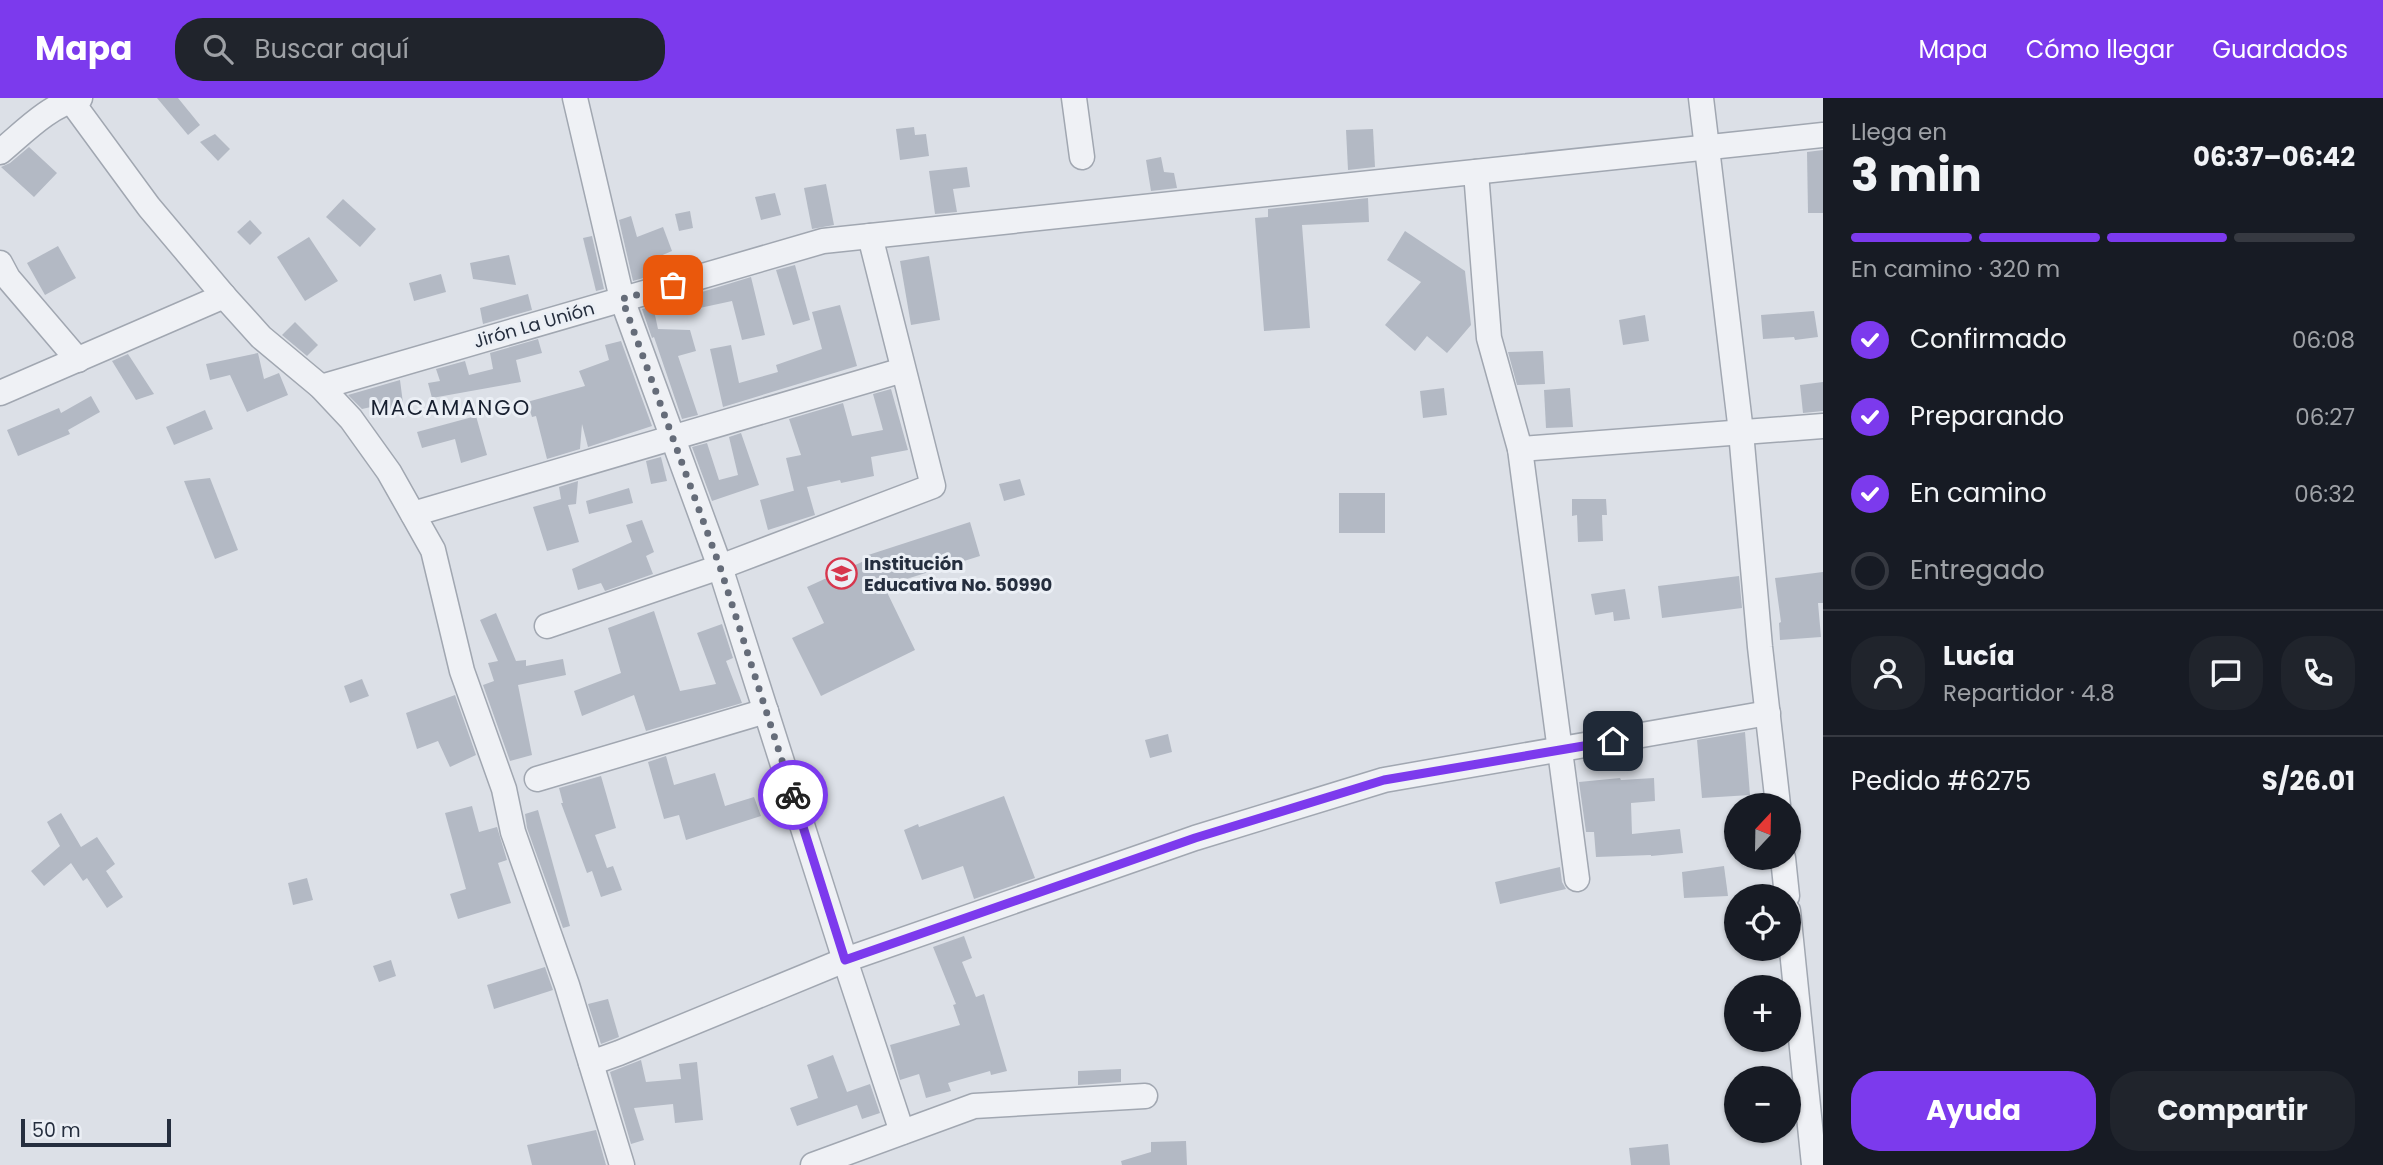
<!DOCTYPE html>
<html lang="es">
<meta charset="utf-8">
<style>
body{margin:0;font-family:Poppins,sans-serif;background:#20242c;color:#f1f3f6;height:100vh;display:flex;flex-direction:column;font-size:26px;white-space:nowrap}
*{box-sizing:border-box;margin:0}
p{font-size:23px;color:#9ea1a6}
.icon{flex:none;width:38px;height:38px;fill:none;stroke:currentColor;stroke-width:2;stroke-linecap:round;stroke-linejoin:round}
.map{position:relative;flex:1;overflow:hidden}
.sheet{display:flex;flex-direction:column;background:#171b24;width:560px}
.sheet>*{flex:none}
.needle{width:46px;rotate:22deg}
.buttons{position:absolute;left:1724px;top:695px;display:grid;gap:14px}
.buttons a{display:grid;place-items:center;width:77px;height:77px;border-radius:50%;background:#171b24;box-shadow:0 2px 5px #0004;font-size:35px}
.scale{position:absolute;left:21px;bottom:18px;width:150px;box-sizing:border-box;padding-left:7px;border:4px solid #252e3e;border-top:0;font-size:19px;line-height:24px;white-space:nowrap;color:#252e3e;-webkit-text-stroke:5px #ebeff5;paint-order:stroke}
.pin{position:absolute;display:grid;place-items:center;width:60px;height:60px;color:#fff;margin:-30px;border-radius:14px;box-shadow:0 4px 10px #0006}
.courier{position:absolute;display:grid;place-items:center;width:70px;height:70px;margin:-35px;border:5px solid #7c3aed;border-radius:50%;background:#fff;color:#222;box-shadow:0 2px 9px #0007}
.overview em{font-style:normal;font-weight:700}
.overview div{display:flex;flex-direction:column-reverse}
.overview{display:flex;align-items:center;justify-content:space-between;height:119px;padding:0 28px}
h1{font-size:46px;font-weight:700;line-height:52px}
.bar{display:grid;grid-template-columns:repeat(4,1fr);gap:10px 7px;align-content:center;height:84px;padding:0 28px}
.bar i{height:9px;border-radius:5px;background:#363941}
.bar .selected{background:#7c3aed}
.bar p{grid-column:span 4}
.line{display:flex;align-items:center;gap:18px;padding:0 28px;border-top:2px solid #363941}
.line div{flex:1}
.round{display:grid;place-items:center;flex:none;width:74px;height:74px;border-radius:28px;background:#20242c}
ol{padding:0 28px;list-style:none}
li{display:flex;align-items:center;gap:21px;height:77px}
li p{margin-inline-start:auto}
li .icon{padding:7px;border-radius:50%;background:#7c3aed;color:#fff;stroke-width:4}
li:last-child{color:#9ea1a6}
li i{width:38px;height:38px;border:4px solid #363941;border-radius:50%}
.primary-button{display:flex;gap:14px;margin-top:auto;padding:14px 28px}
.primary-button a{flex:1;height:80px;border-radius:28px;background:#7c3aed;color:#fff;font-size:28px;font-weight:700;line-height:80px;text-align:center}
.primary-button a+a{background:#20242c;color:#f1f3f6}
header{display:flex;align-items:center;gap:42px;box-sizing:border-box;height:98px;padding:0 35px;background:#7c3aed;color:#fff}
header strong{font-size:33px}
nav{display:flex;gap:38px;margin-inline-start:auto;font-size:24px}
.search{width:490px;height:63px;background:#20242c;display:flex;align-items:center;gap:18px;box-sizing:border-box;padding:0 24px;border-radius:28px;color:#9ea1a6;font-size:26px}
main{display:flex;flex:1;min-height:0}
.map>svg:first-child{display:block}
</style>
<header>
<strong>Mapa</strong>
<div class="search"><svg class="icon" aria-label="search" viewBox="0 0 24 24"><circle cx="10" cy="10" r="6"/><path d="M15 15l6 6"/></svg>Buscar aquí</div>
<nav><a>Mapa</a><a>Cómo llegar</a><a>Guardados</a></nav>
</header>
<main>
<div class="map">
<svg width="1823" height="1067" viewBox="0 0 1823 1067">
<rect width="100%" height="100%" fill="#dce0e7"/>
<g fill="#b3b9c4">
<polygon points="157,0 178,0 200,27 188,37"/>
<polygon points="914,29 915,37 926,36 929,58 900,62 896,31"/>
<polygon points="1373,31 1375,69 1348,72 1346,32"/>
<polygon points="215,36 230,51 218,63 200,44"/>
<polygon points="29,49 57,75 34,99 1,69 10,65"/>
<polygon points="1823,52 1823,115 1808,115 1807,54"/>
<polygon points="1161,59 1164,74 1174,75 1177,90 1151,93 1146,62"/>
<polygon points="967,69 970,89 953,91 957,114 935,116 929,73"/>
<polygon points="826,86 834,127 812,131 804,90"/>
<polygon points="775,95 781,117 761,122 755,99"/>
<polygon points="1368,100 1369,124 1302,127 1310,230 1264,233 1255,120 1268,119 1268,111"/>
<polygon points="343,101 376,131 360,149 326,119"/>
<polygon points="690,113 693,130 679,133 675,116"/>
<polygon points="631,118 637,139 663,129 672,153 658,159 664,174 633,183 619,122"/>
<polygon points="250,122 262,135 250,147 237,134"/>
<polygon points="1405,133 1465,173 1471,227 1447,255 1427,238 1415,253 1385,227 1421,184 1387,162"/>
<polygon points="592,138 604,191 596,193 583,140"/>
<polygon points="309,139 338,183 305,203 277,159"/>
<polygon points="58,148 76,180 45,197 27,165"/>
<polygon points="509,157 516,187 473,181 470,165"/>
<polygon points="929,158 940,222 911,227 900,163"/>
<polygon points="795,167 810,222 793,227 776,172"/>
<polygon points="441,176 446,194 414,203 409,185"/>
<polygon points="751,179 765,237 742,242 732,203 695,211 692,197"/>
<polygon points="528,196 532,212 483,226 480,210"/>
<polygon points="840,207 857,268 723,309 710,251 731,247 739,285 778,274 776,267 822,251 812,214"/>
<polygon points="653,208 658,231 690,232 696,253 678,258 698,317 682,321 654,239 652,240 642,211"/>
<polygon points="1814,213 1818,239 1795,242 1794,239 1763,241 1761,217"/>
<polygon points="1645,217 1649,243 1623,247 1619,222"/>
<polygon points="295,224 318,247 307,258 282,237"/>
<polygon points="538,241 542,255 516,262 521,284 432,300 428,285 440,283 436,271 465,263 469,277 493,271 490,255"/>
<polygon points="621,243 652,328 588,349 582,326 580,351 547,361 536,318 532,319 527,304 585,288 579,273 609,262 605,247"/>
<polygon points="1543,253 1545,286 1517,287 1508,254"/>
<polygon points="258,255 264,281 279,275 288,297 247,314 230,277 210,282 206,266"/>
<polygon points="128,256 154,296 136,302 112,263"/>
<polygon points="400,282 404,313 380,314 380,307 362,311 348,297"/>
<polygon points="1823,284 1823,313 1803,315 1800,287"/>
<polygon points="1444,290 1447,317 1423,320 1420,293"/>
<polygon points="1570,290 1573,329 1546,330 1544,292"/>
<polygon points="891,291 908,352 871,359 874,378 841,385 840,382 807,389 815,417 768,432 760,402 800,391 794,393 786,360 801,357 789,321 843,305 852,338 883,332 873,296"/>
<polygon points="91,298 100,314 68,332 70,336 18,358 7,332 59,310 61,315"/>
<polygon points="205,312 213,331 174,347 166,329"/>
<polygon points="476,318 487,357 461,365 455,341 422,350 417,334"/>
<polygon points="741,335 759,387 712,403 692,349 707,345 719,382 738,377 729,339"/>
<polygon points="661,359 667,383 651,386 646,363"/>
<polygon points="210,380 238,452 215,461 184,383"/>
<polygon points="1020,381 1025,397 1004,403 999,386"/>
<polygon points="578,383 576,406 568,407 579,444 547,453 533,409 561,401 559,389"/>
<polygon points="629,390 633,405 589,416 586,403"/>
<rect x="1339" y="395" width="46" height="40"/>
<polygon points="1572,401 1606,401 1607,417 1602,417 1603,443 1578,444 1577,417 1572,418"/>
<polygon points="642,422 654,454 646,458 653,476 605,493 601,485 578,492 572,471 632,444 626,427"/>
<polygon points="970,424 980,458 884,488 915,552 821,598 792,540 824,525 807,489 864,463 862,459"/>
<polygon points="1823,474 1823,505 1818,505 1821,539 1780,542 1779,525 1781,524 1775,480"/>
<polygon points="1739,478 1742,510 1662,520 1658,488"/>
<polygon points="1625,491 1630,521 1614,523 1613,514 1595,517 1591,496"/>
<polygon points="654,513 680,593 716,586 697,535 722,526 733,560 726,563 742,605 646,633 634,597 582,618 574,593 621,575 608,530"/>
<polygon points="496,515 516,563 526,562 526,568 563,561 566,577 518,587 532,657 510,663 483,587 494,583 488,565 498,563 480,522"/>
<polygon points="362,581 369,598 350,605 344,588"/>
<polygon points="455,597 476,657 450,669 438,643 417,651 406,615"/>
<polygon points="1745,634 1750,697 1702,700 1697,642"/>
<polygon points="1168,636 1172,654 1150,660 1145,642"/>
<polygon points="666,658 674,687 715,675 725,708 754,699 761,718 686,742 679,717 664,721 648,664"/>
<polygon points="601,678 616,730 595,737 607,770 613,768 622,792 601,799 592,773 587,775 561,705 563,705 559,690"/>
<polygon points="1620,680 1621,682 1654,680 1655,703 1631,705 1632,736 1680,731 1683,755 1651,758 1651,757 1596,759 1594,734 1586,734 1579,684"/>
<polygon points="1004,698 1035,780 974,801 963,768 922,782 904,732 918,726 919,729"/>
<polygon points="472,708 479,734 497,729 507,762 498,765 511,805 458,821 450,796 466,791 445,715"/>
<polygon points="538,712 570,828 563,830 527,730 525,716"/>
<polygon points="61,715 81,749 97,739 115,766 106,773 123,799 107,810 87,780 83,783 71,765 44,788 31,773 60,748 47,724"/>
<polygon points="1724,768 1728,798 1684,800 1682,774"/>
<polygon points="1560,769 1562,784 1566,791 1500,806 1495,784"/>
<polygon points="307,780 313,802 293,807 288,785"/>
<polygon points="964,838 972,860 962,864 976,899 984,896 1007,973 991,977 990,973 948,985 951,993 926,1000 919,976 900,982 890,947 960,927 953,907 956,906 933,849"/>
<polygon points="391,862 396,878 379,884 373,868"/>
<polygon points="545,869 553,892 494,911 487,887"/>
<polygon points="608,901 619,939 601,946 588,906"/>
<polygon points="833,957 847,994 870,986 880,1015 862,1021 857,1007 797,1028 790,1010 818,1000 807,967"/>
<polygon points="641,962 646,984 681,981 679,966 697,964 703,1022 675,1025 673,1006 634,1010 644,1042 631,1046 610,974"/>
<polygon points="1121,971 1121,984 1078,987 1078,973"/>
<polygon points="596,1032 606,1067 532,1067 527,1047"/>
<polygon points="1186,1043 1187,1067 1122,1067 1121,1063 1151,1054 1151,1044"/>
<polygon points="1668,1046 1670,1067 1631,1067 1629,1050"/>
</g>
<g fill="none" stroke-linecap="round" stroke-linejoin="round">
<defs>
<g id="minor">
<polyline points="69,0 149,109 224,198 261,239 321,289 351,321 389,374 433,452 462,573 504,691 513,734 567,887 622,1067"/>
<polyline points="575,0 622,201 720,469 845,862 902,1034"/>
<polyline points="1074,0 1082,59"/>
<polyline points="1701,0 1741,334 1760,549 1778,707"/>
<path d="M0,54C23,35 49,7 80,0"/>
<polyline points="1476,74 1489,240 1520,351 1577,781"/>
<polyline points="0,165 8,180 78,262"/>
<polyline points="321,289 823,143 1823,37"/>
<polyline points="0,295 224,198"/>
<polyline points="1520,351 1823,328"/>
<polyline points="413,416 903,272"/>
<polyline points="547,528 720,469 933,388 870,138"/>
<polyline points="537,681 766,613"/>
<polyline points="1783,760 1787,798"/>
<polyline points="1788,813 1814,1067"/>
<polyline points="591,965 619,955 845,862 1195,740 1384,682 1768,615"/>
<polyline points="813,1067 974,1008 1145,998"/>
</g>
</defs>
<use href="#minor" stroke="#a1a7b1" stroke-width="27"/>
<use href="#minor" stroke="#eff1f5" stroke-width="24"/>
</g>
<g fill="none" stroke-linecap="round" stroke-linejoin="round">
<polyline stroke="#656c79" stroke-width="7" stroke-dasharray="0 12.6" points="673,187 622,201 720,469 793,697"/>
<polyline stroke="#7c3aed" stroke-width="9" points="793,697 845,862 1195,740 1384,682 1613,643"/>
</g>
<defs>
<symbol id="school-ring" viewBox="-11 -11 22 22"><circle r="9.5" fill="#ebeff5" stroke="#d7364d" stroke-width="1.5"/><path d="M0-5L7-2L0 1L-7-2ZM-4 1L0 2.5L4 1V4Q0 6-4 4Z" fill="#d7364d"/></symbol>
</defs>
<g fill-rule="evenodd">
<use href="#school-ring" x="824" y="458" width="35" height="35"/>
</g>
<g text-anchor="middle" stroke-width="6" stroke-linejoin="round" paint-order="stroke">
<g font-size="18" fill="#252e3e" stroke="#ebeff5">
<text transform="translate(534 227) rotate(-16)" y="6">Jirón La Unión</text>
</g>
<g font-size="18" font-weight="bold" fill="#252e3e" stroke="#ebeff5" text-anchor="start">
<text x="864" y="472">Institución<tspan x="864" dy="21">Educativa No. 50990</tspan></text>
</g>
<g font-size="21" letter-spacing="2" fill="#171f2f" stroke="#ebeff5">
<text x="451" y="317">MACAMANGO</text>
</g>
</g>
</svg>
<div class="buttons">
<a><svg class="needle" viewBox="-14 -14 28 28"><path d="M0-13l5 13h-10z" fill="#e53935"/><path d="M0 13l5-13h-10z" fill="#9ea1a6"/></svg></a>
<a><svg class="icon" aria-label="locate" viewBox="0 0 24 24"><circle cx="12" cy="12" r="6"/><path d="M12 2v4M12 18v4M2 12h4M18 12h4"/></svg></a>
<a>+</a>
<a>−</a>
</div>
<div class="scale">50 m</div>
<div class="pin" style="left:673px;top:187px;background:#ea580c"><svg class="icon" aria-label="bag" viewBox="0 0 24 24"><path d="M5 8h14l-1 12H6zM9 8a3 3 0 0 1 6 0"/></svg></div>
<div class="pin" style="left:1613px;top:643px;background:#1f2937"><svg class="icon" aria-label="home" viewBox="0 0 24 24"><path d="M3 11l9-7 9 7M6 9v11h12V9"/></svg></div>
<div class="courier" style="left:793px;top:697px"><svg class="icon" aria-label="bike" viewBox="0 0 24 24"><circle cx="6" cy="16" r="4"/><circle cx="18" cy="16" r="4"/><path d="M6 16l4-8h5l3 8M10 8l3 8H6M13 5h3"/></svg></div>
</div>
<section class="sheet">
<div class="overview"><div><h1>3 min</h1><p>Llega en</p></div><em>06:37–06:42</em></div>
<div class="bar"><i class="selected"></i><i class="selected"></i><i class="selected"></i><i></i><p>En camino · 320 m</p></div>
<ol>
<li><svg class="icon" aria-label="check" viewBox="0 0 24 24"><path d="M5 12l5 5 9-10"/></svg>Confirmado<p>06:08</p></li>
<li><svg class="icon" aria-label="check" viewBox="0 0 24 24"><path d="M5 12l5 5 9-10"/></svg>Preparando<p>06:27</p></li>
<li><svg class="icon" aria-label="check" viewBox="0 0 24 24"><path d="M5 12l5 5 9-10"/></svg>En camino<p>06:32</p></li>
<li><i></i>Entregado</li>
</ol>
<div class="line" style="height:126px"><a class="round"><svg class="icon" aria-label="person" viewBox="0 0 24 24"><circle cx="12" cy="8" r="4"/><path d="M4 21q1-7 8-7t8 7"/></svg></a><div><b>Lucía</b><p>Repartidor · 4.8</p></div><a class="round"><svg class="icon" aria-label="chat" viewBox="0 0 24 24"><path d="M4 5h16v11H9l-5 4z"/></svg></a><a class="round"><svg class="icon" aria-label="phone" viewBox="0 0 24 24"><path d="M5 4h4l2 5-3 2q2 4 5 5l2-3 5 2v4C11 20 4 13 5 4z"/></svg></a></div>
<div class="line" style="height:91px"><div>Pedido #6275</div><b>S/26.01</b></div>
<div class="primary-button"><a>Ayuda</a><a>Compartir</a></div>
</section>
</main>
